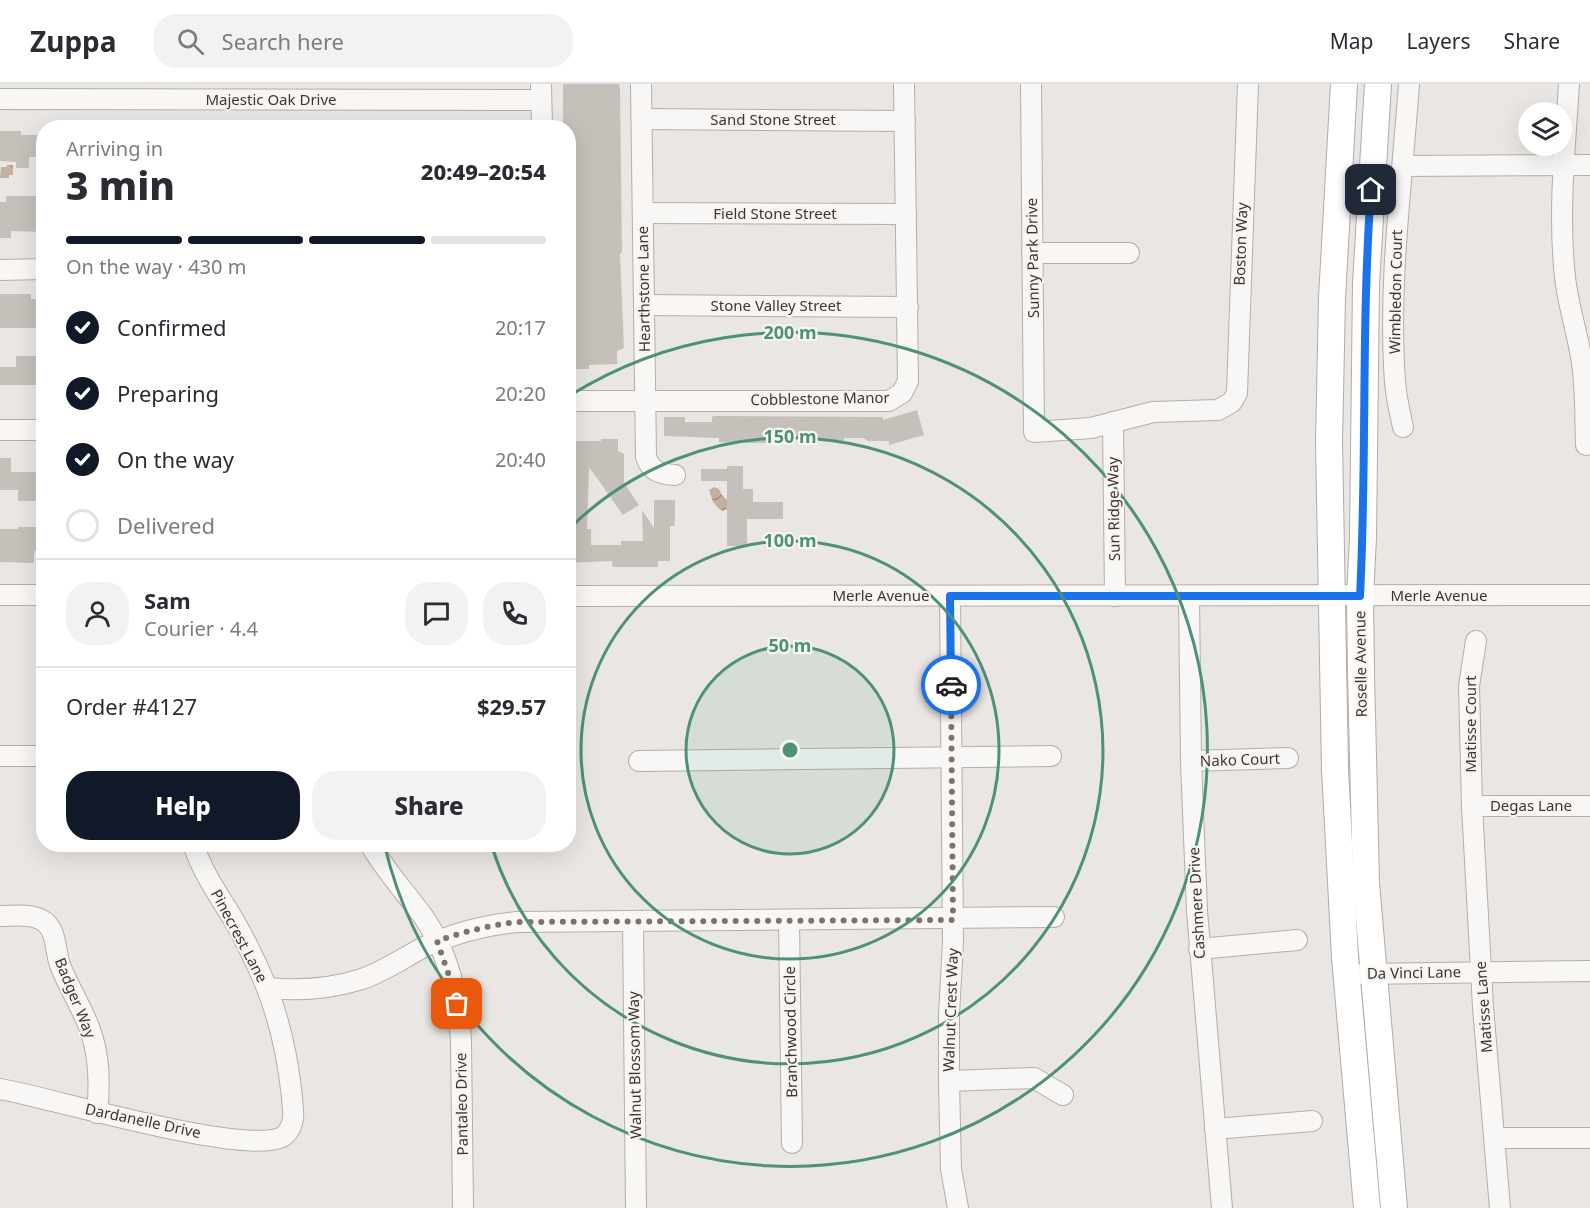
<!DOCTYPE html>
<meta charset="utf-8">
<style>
body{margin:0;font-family:"Noto Sans",sans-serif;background:#f2f2f3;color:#2b2b33;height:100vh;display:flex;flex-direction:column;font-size:22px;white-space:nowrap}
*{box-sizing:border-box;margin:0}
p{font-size:20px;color:#7c7c81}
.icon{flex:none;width:33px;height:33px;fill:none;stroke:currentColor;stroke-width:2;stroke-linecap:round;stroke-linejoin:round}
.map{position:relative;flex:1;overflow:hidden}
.sheet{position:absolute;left:36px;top:36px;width:540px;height:732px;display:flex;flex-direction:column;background:#fff;border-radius:24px;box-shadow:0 6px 24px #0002}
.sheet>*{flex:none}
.controls{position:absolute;left:1518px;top:18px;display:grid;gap:12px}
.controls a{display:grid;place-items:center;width:54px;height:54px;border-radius:50%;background:#fff;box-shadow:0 6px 24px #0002;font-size:30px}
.pin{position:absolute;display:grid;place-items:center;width:51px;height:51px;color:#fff;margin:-26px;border-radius:12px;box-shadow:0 3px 9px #0006}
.courier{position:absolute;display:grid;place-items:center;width:60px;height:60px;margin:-30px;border:4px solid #1a73e8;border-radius:50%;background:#fff;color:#222;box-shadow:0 2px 8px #0007}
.headline em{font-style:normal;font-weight:800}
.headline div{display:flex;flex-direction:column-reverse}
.headline{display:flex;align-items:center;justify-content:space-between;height:102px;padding:0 30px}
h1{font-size:39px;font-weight:800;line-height:45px}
.bar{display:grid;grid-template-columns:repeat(4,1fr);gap:9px 6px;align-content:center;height:72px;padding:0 30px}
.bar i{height:8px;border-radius:4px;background:#e1e1e2}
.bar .selected{background:#111827}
.bar p{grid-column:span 4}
.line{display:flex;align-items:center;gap:15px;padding:0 30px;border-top:2px solid #e1e1e2}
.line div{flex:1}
.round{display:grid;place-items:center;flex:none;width:63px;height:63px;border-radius:24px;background:#f2f2f3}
ol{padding:0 30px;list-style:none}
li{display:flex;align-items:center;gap:18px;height:66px}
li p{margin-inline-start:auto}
li .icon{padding:6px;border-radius:50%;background:#111827;color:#fff;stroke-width:4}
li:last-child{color:#7c7c81}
li i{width:33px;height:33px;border:3px solid #e1e1e2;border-radius:50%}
.primary-button{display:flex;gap:12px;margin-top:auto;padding:12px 30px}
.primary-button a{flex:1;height:69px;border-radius:24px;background:#111827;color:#fff;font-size:24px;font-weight:800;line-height:69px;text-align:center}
.primary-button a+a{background:#f2f2f3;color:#2b2b33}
header{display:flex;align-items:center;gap:36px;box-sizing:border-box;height:84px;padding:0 30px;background:#fff;border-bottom:2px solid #e1e1e2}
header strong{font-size:28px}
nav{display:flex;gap:33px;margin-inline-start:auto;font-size:21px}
.search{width:420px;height:54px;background:#f2f2f3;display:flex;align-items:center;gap:15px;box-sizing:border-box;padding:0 21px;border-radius:24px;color:#7c7c81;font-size:22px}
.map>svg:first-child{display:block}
</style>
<header>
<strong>Zuppa</strong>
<div class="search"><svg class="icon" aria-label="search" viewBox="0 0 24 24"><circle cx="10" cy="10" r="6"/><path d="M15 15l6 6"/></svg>Search here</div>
<nav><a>Map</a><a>Layers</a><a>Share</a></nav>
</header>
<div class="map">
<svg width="1590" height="1124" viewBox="0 0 1590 1124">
<defs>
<pattern id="water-waves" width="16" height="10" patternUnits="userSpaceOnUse" patternTransform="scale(1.5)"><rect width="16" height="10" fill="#c6afa1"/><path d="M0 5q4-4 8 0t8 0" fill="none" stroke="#a28f83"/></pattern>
</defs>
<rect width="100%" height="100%" fill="#eae6e3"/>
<g fill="url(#water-waves)">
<polygon points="7,81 13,81 13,91 9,91 9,94 0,94 1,83 6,83"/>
<polygon points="714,403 719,405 722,411 730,419 728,424 723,427 719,425 713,418 709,406"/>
</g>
<g fill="#c6c0ba">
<polygon points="563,0 619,0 620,6 622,169 620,169 624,264 617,267 617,280 589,281 589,285 568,285 568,264 571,264 571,236 568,236 568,44 563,44"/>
<polygon points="0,47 21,47 21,51 44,51 44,73 29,73 29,84 16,84 16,78 0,77"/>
<polygon points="6,112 44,112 44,148 11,147 11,154 0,154 0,118 6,118"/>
<polygon points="0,210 31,210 31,215 44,215 44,244 0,244"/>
<polygon points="16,272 44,272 44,301 0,301 0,283 16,283"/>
<polygon points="917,326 924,351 889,361 889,357 868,357 863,354 844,354 844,358 832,358 832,355 789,353 769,354 769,359 733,359 719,358 719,354 664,352 664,333 685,333 685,338 712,338 712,333 714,332 883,333 883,336"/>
<polygon points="601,355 618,355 618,367 624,370 624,399 639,421 623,431 589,383 587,445 591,445 591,461 621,461 621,457 643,457 642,426 654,444 654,416 675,416 675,436 674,442 670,442 670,477 658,477 658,483 615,483 612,482 612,477 568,479 568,420 572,420 572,378 568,378 568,357 601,357"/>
<polygon points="0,374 11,374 11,388 44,388 44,417 18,417 18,406 0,406"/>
<polygon points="727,382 743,382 743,405 753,405 753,418 783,418 783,435 747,435 747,462 727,462 727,397 701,397 701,385 727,385"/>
<polygon points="18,443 44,443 44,467 34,467 34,479 0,478 0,445 18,445"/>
</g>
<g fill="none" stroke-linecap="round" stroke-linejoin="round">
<defs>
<g id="minor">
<polyline points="541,0 542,44"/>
<path d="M641,0L646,373C651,388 661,390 675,391"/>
<polyline points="1031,0 1034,348 1091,344 1153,328 1218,326 1232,318 1237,309 1248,0"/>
<path d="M1569,0C1565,64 1558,129 1565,193C1568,222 1578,250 1582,279C1586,306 1585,334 1586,361"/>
<polyline points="0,15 541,16"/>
<polyline points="642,35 905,37"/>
<polyline points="1403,82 1590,81"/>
<polyline points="643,129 906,130"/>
<polyline points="1032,169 1129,169"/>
<polyline points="0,186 44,185"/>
<polyline points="644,221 908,223"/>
<polyline points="568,317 889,317 902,309 908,297 904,0"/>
<polyline points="1113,338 1115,512"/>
<path d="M1403,343C1400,329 1396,313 1395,298C1388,198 1402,99 1409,0"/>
<polyline points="0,346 44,346"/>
<polyline points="0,511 44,511"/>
<polyline points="568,512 1590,511"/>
<polyline points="950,512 953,858 949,931 949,997 951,1085 958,1124"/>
<polyline points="1189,513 1191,677 1197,827 1222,1124"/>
<polyline points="1476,557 1469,602 1472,722 1483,923 1500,1124"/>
<polyline points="0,672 44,672"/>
<polyline points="639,677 1051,672"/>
<polyline points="1191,677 1288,674"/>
<polyline points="1472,722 1590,722"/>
<path d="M370,760C386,788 407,810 425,835C449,871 459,916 461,958L463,1124"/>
<path d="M0,832C14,832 33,829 45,838C57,848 55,867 60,881C68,902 81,922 89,943C100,971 100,1000 97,1029"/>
<polyline points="789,837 792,1059"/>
<polyline points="633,838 636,1124"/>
<polyline points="1199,865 1297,856"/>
<polyline points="1362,890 1590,887"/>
<path d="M267,904C300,907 331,905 362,895C385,887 403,874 424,863C454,849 485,841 517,838L1054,833"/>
<polyline points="949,997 1034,994 1063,1011"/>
<path d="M0,1005C45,1012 256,1076 285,1051C289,1047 292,1041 293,1035C294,1028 292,1020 292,1013C288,975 280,937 266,902C256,878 245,855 232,833C217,809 202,787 193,760"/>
<polyline points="1215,1045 1312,1037"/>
<polyline points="1495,1054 1590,1054"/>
</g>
<g id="major">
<polyline points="1344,0 1332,214 1329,358 1335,685 1345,873 1367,1124"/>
<polyline points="1378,0 1366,199 1363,454 1360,512 1361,589 1366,799 1394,1124"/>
</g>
</defs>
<use href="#minor" stroke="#b4aea8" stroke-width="22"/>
<use href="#major" stroke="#b4aba3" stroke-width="28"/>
<use href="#minor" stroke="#f8f7f5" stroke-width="20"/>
<use href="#major" stroke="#fff" stroke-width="26"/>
</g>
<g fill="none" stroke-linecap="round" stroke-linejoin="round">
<path stroke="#7c746c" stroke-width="6" stroke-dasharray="0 10.8" d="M457,920L454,906L437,857C464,848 489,841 517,838L953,836L951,601"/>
<path stroke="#1a73e8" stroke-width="8" d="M951,601L950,512H1360C1367,377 1361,241 1371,106"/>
</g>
<circle cx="790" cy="666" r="104" fill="#4d9178" fill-opacity=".12"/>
<g fill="none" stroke="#4d9178" stroke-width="3">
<circle cx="790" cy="666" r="104"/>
<circle cx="790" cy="666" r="209"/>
<path d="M569 445A313 313 0 1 1 492 763"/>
<path d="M569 312A417 417 0 1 1 385 763"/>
</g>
<g text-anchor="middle" stroke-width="4.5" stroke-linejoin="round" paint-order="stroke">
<g font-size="15" fill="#40362c" stroke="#f7f4f2">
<text x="271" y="21">Majestic Oak Drive</text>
<text x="773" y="41">Sand Stone Street</text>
<text x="775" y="135">Field Stone Street</text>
<text transform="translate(1241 160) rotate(-88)" y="5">Boston Way</text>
<text transform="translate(1033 174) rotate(-91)" y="5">Sunny Park Drive</text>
<text transform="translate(644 205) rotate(-91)" y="5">Hearthstone Lane</text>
<text transform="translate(1396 208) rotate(-89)" y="5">Wimbledon Court</text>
<text x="776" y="227">Stone Valley Street</text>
<text transform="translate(820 315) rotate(-1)" y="5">Cobblestone Manor</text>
<text transform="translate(1114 425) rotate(-91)" y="5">Sun Ridge Way</text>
<text x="881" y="517">Merle Avenue</text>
<text x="1439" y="517">Merle Avenue</text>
<text transform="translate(1361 580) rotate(-91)" y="5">Roselle Avenue</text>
<text transform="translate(1471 640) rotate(-90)" y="5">Matisse Court</text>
<text transform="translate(1240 676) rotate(-2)" y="5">Nako Court</text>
<text x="1531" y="727">Degas Lane</text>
<text transform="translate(1197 819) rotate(-93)" y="5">Cashmere Drive</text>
<text transform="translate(239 852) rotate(62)" y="5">Pinecrest Lane</text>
<text transform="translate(1414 889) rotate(-1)" y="5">Da Vinci Lane</text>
<text transform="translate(75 914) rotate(68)" y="5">Badger Way</text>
<text transform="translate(1484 923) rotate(-94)" y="5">Matisse Lane</text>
<text transform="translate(951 926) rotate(-88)" y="5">Walnut Crest Way</text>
<text transform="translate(791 948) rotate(-91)" y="5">Branchwood Circle</text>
<text transform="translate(635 981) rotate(-91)" y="5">Walnut Blossom Way</text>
<text transform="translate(462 1020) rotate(-91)" y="5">Pantaleo Drive</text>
<text transform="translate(143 1037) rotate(12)" y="5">Dardanelle Drive</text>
</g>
</g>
<circle cx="790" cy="666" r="9" fill="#4d9178" stroke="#f7f4f2" stroke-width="3"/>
<g font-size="18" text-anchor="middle" font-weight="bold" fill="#4d9178" stroke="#f7f4f2" stroke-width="4.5" stroke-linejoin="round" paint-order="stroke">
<text x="790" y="255">200 m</text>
<text x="790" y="359">150 m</text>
<text x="790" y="463">100 m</text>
<text x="790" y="568">50 m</text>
</g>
</svg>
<div class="controls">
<a><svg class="icon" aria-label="layers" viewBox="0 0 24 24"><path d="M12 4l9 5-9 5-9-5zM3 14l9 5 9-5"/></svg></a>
</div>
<div class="pin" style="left:457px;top:920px;background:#ea580c"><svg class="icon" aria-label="bag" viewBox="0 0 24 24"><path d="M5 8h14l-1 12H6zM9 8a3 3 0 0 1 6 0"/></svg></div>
<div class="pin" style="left:1371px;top:106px;background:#1f2937"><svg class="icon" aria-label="home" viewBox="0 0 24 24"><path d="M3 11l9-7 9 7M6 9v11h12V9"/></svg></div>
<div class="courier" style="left:951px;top:601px"><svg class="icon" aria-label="car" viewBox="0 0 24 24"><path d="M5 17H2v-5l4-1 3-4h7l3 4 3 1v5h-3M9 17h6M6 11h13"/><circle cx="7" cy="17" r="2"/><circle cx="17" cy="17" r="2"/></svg></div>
<section class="sheet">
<div class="headline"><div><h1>3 min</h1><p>Arriving in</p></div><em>20:49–20:54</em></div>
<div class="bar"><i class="selected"></i><i class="selected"></i><i class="selected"></i><i></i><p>On the way · 430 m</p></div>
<ol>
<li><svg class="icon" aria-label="check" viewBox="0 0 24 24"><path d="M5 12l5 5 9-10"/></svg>Confirmed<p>20:17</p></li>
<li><svg class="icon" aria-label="check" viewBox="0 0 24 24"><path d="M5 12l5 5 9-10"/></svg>Preparing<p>20:20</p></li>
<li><svg class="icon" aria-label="check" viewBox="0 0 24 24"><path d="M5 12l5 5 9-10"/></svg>On the way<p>20:40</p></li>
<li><i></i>Delivered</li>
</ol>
<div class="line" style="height:108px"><a class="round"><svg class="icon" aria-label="person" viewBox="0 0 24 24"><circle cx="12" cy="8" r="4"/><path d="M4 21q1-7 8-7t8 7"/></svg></a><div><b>Sam</b><p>Courier · 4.4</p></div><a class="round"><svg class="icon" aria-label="chat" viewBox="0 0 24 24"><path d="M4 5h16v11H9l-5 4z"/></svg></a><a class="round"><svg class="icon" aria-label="phone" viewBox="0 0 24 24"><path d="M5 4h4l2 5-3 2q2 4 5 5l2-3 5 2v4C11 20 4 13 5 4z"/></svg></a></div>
<div class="line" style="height:78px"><div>Order #4127</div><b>$29.57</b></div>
<div class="primary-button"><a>Help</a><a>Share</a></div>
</section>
</div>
